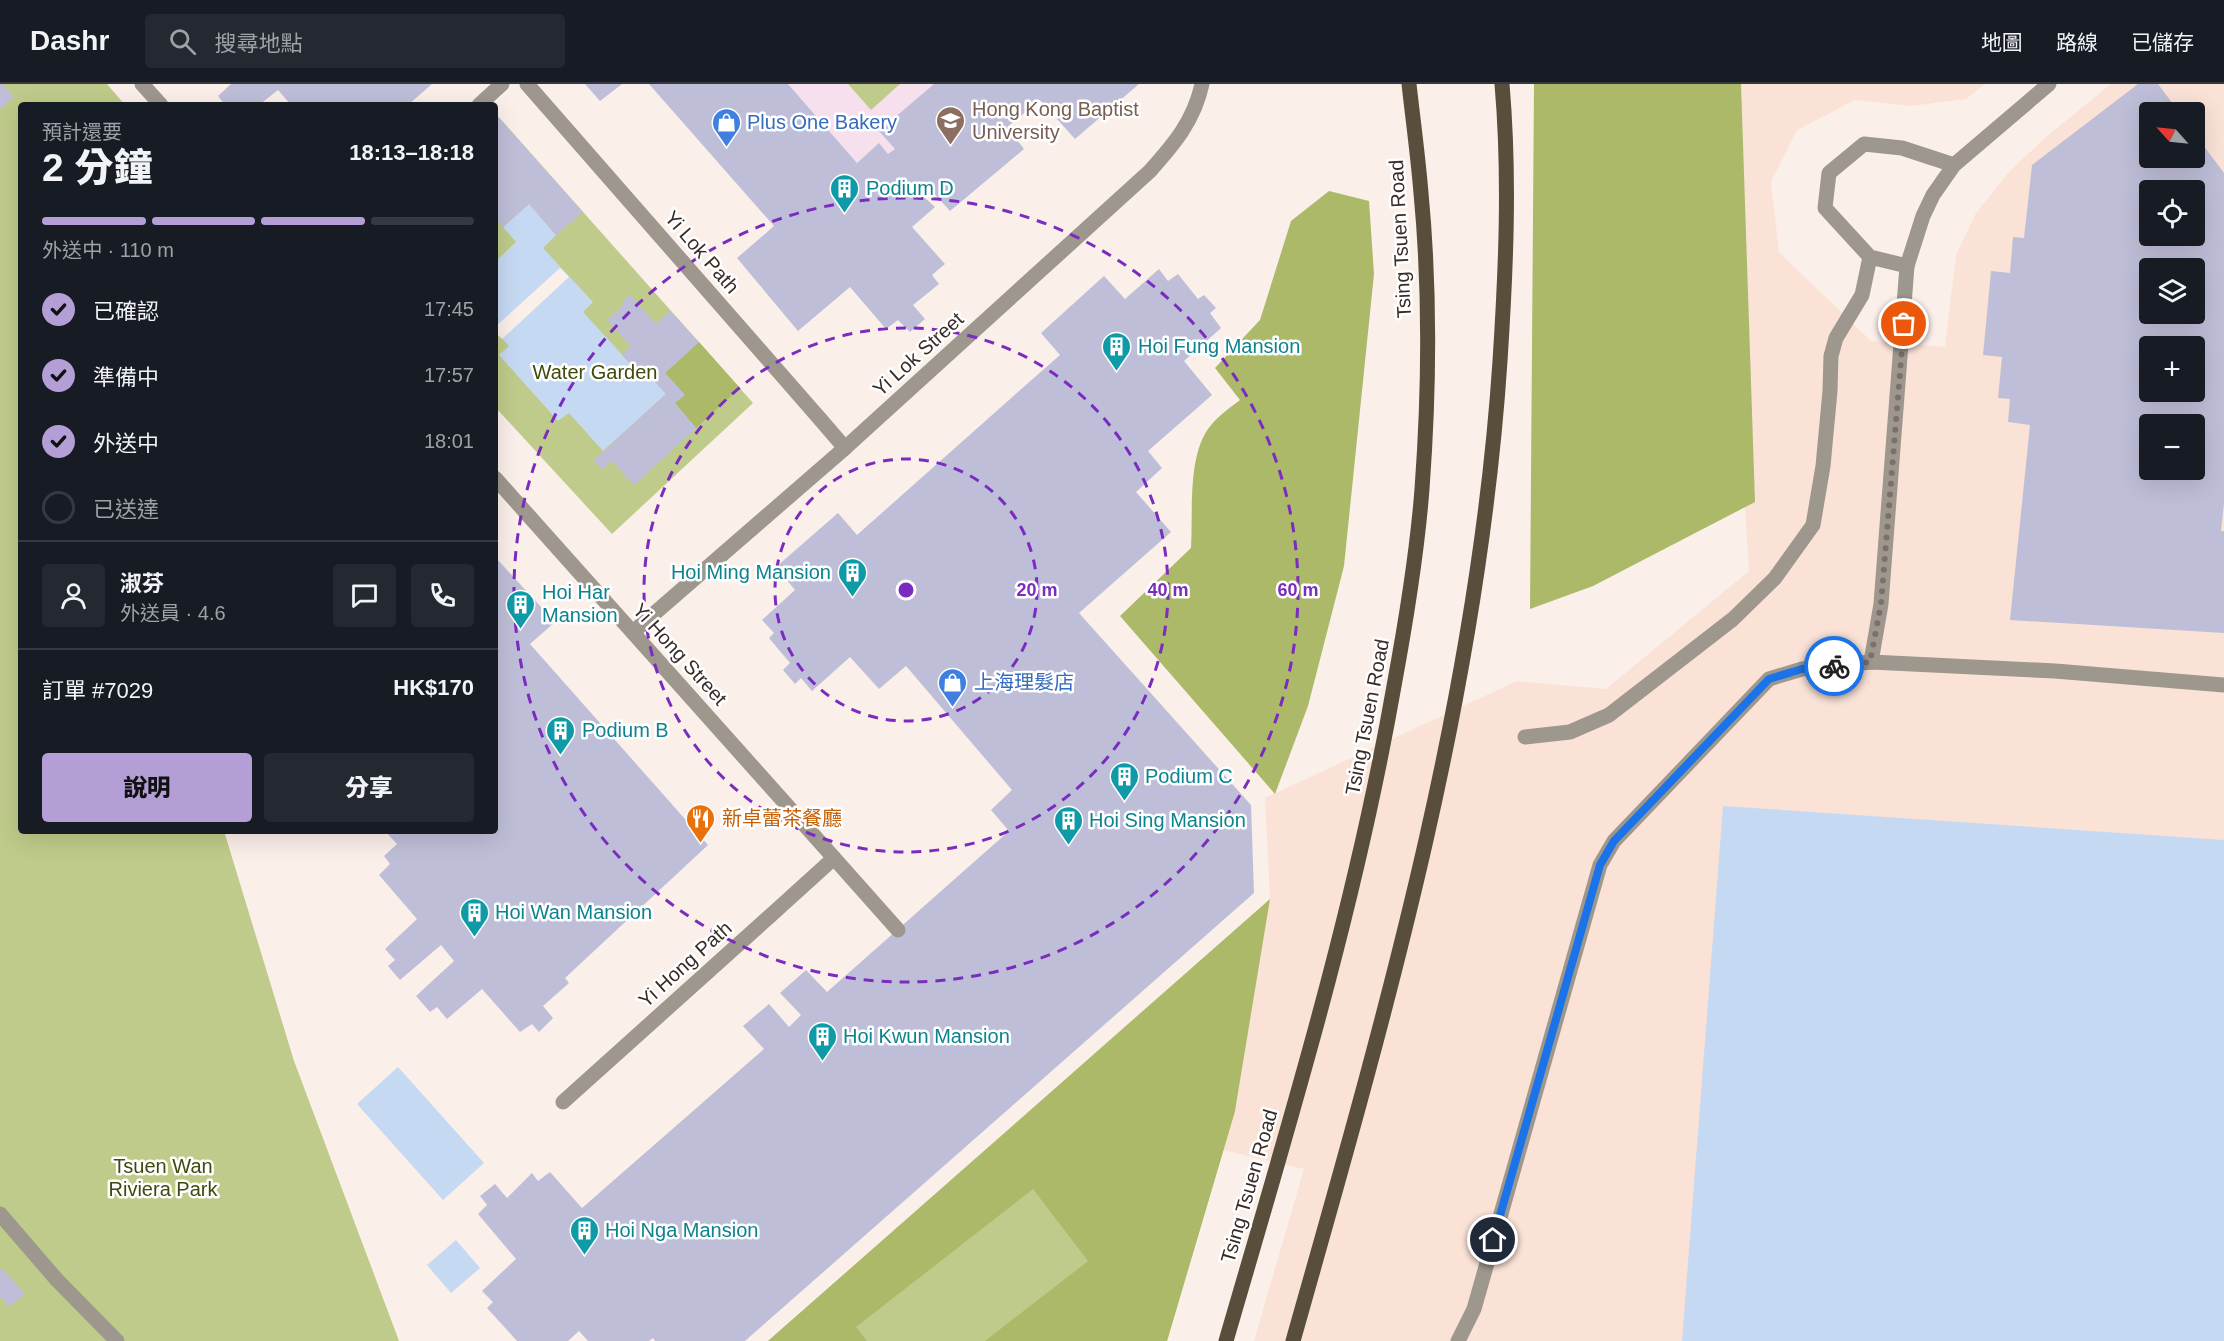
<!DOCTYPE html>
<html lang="zh-TW">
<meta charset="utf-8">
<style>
body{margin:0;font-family:Helvetica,"Noto Sans TC",sans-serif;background:#242831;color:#f1f3f6;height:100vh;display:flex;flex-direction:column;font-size:22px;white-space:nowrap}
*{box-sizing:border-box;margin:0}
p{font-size:20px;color:#9ea1a6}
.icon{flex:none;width:33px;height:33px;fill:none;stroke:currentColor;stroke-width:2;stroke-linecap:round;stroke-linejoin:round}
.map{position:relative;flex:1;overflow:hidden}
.side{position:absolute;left:18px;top:18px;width:480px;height:732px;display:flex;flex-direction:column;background:#171b24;border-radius:6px;box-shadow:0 6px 24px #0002}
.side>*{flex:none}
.needle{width:39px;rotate:297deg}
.controls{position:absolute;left:2139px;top:18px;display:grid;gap:12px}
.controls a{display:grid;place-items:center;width:66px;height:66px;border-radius:6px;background:#171b24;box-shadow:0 6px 24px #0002;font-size:30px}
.pin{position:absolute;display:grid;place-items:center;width:51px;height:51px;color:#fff;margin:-26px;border:3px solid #fff;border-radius:50%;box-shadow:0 2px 6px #0007}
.courier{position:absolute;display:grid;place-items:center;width:60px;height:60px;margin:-30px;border:4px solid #1a73e8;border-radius:50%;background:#fff;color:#222;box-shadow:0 2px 8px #0007}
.overview em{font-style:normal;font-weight:800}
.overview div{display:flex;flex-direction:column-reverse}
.overview{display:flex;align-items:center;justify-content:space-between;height:102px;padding:0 24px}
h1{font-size:39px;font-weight:800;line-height:45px}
.bar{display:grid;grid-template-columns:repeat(4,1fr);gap:9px 6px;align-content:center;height:72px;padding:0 24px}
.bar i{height:8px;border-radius:4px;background:#363941}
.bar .current{background:#b39ed5}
.bar p{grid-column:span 4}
.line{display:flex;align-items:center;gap:15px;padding:0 24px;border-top:2px solid #363941}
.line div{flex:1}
.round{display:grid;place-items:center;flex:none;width:63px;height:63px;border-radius:6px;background:#242831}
ol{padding:0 24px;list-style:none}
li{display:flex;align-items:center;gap:18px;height:66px}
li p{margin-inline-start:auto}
li .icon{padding:6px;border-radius:50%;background:#b39ed5;color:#111;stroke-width:4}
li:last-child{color:#9ea1a6}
li i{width:33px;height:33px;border:3px solid #363941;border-radius:50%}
.action{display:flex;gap:12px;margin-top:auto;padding:12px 24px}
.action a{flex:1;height:69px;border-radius:6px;background:#b39ed5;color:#111;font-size:24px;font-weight:800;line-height:69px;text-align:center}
.action a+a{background:#242831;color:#f1f3f6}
header{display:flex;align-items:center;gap:36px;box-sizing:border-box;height:84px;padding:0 30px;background:#171b24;border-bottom:2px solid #363941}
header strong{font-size:28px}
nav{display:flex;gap:33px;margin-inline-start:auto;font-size:21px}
.search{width:420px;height:54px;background:#242831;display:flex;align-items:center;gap:15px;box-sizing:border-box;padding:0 21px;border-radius:6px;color:#9ea1a6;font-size:22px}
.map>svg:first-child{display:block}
</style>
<header>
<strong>Dashr</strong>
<div class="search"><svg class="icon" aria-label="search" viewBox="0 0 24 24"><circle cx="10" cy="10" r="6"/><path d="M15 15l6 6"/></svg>搜尋地點</div>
<nav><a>地圖</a><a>路線</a><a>已儲存</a></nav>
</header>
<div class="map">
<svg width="2224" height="1257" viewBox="0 0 2224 1257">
<rect width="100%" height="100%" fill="#fbefea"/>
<path fill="#fae2d7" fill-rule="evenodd" d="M1713,0H1985L1966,15L1911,22L1855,16L1797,46L1771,98L1779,168L1871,257L1945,263L1956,171L1976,129L2010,87L2046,53L2111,0H2224V1257H1254L1304,1085L1223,1066L1235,1027L1270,815L1265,714L1517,597L1606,605L1749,487L1719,31ZM2150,28H2194V74H2150ZM2150,106H2194V152H2150ZM2150,184H2194V230H2150ZM2150,262H2194V308H2150ZM2150,340H2194V386H2150Z"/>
<polygon fill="#f7e0ee" points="788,0 1139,0 1040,17 1007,43 1024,65 950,127 895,65 888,70 878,60 857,79"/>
<g fill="#bfcb8a">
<polygon points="0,0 107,0 125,21 21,21 21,747 224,747 294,977 399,1257 0,1257"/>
<polygon points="848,0 900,0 871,26"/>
<polygon points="495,29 753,319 612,450 495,323"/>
<polygon points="1235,1027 1167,1257 768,1257 980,1072 1140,1085"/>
</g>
<g fill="#abb969">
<polygon points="1534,0 1741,0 1755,418 1593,502 1530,525"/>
<path d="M1329,107L1369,117L1374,190L1344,482L1308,622L1275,710L1120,532L1191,464C1193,429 1188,378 1206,348C1214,335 1228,325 1240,316L1215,284L1260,236L1291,137Z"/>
<polygon points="699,258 740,304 696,344 675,319 684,310 665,289"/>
<polygon points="1270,815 1235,1027 1167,1257 985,1257 1088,1177 1033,1105 856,1243 867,1257 768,1257"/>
</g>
<g fill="#c6d9f3">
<polygon points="529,120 556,151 543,164 593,218 583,228 637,287 642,283 666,310 603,367 569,329 558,337 499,271 509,262 495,246 495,178 516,158 503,143"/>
<polygon points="1723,722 2224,756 2224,1257 1682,1257"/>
<polygon points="398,983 484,1079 443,1116 357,1020"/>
<polygon points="456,1156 480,1184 451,1209 427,1181"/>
</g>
<polygon fill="#fbefea" points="560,184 569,193 502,255 495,248 495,243"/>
<g fill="#bfbed8" fill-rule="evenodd">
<polygon points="0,0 3,0 14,13 0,25"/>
<polygon points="231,0 432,0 408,21 291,21 278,6 259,21 225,21 218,12"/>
<polygon points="585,0 622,0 600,17"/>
<polygon points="649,0 788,0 857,79 879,59 888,70 895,65 879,47 934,0 1139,0 1075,55 1040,16 1007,43 1024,65 950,127 931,106 924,113 935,123 912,143 945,180 932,191 939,200 913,221 925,235 910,248 898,236 886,245 850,203 798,247 737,174 774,142"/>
<path d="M2138,0H2158L2179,28H2150V74H2194V49L2224,89V419L2221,447H2224V549L2010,536L2030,341L2008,338L2010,315L1998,314L2002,273L1983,271L1991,187L2010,189L2013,153L2024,154L2032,81ZM2150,106H2194V152H2150ZM2150,184H2194V230H2150ZM2150,262H2194V308H2150ZM2150,340H2194V386H2150Z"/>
<polygon points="495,29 583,128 556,151 529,120 503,143 495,134"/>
<polygon points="1159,185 1168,197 1178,190 1198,215 1204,211 1216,224 1210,229 1221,244 1184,277 1212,311 1148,367 1162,384 1136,408 1171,448 1079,529 1251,721 1254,809 745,1257 655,1257 653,1254 649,1257 588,1257 579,1247 568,1257 517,1257 487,1224 493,1218 482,1207 516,1175 478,1130 487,1121 480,1112 495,1100 507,1114 532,1089 538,1097 550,1088 582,1124 764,965 743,942 769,920 789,943 801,931 780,909 806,886 827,908 1009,747 991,726 1012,706 906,582 879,605 850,573 812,607 801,594 795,600 783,586 790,579 769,554 774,549 762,536 795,506 776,483 838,429 857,451 1027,300 1060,271 1041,249 1104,192 1125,215"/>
<polygon points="630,211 656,240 670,227 699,258 665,289 685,311 675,319 696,344 634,401 612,377 602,386 594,376 666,310 642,283 637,288 622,271 631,262 607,236 624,220 622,218"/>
<polygon points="495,473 555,538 530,560 708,761 565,894 569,899 543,922 553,934 539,948 532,940 520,948 482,905 447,935 437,923 430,928 416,912 454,877 441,861 400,896 388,882 395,876 385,865 417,835 379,791 390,780 384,772 397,760 385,747 495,747"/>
<polygon points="2,1184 25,1210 9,1223 0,1213 0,1186"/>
</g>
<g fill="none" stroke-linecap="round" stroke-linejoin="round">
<g stroke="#9d978d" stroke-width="15">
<polyline points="820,335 845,364"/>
<polyline points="1871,578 1881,520 1907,182"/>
<polyline points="1525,653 1570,648 1609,631 1733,535 1775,494 1813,441 1823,382 1830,307 1831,272 1836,254 1862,211 1870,173"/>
<polyline points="770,832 834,774 898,846"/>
<polyline points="1458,1257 1474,1225 1600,781 1614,757 1769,595 1802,585 1871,578 2055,587 2224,601"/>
</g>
<g stroke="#9d978d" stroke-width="15">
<polyline points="142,0 161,21"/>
<polyline points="527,0 820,335"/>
<polyline points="479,21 502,0"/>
<polyline points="1954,81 1902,64 1864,60 1829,89 1825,124 1870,173 1907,182 1923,132 1933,111 1954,81 2049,0"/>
<polyline points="495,394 834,774"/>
<path d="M633,548L845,364L1150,87C1174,60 1194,37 1202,0"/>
<polyline points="563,1018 770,832"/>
<polyline points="0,1130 57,1196 117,1257"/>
</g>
<g stroke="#594e3c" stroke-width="15">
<path d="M1226,1257C1289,1040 1355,825 1394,602C1406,537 1417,471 1422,405C1429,310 1430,204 1421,109C1418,72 1413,36 1409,0"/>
<path d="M1293,1257C1384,935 1478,612 1500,277C1506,185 1510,92 1502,0"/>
</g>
</g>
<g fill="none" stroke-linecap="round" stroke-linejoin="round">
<polyline stroke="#7c706c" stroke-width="6" stroke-dasharray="0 10.8" points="1834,582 1870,578 1881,520 1904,240"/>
<polyline stroke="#1a73e8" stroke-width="8" points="1493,1156 1600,781 1614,757 1769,595 1802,585 1834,582"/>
</g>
<g fill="none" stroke="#7b2cbf" stroke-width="3" stroke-dasharray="10 8">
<circle cx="906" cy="506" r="131"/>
<circle cx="906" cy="506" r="262"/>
<circle cx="906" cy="506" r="392"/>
</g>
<defs>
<symbol id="university-pin" viewBox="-11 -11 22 30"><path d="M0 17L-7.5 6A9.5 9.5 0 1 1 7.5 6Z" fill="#8d6e63" stroke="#fff"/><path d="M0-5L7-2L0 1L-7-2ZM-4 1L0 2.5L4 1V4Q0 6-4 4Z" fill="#fff"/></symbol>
<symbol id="shop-pin" viewBox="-11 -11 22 30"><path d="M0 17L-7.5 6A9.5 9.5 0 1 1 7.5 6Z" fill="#3f7fe0" stroke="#fff"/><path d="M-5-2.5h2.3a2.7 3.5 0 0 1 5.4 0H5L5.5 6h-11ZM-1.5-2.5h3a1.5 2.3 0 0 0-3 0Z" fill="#fff"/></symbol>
<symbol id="building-pin" viewBox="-11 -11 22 30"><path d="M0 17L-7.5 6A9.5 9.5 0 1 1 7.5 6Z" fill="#0f9aa8" stroke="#fff"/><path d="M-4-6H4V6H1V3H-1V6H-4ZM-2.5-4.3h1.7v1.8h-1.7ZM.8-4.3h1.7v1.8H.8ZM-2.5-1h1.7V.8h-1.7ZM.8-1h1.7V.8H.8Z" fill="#fff"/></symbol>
<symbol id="restaurant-pin" viewBox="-11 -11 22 30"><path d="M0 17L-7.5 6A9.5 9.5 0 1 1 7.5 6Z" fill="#e8710a" stroke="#fff"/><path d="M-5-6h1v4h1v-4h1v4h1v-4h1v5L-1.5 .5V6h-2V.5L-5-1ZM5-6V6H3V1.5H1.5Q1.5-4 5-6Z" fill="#fff"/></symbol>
</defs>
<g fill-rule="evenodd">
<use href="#university-pin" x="934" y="20" width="33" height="45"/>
<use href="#shop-pin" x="710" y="22" width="33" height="45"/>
<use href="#building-pin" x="828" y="88" width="33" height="45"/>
<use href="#building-pin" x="1100" y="246" width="33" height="45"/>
<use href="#building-pin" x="836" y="472" width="33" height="45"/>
<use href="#building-pin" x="504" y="504" width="33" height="45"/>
<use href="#shop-pin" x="936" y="582" width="33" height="45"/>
<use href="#building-pin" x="544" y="630" width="33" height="45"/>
<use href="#building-pin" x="1108" y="676" width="33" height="45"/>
<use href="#restaurant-pin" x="684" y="718" width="33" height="45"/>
<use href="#building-pin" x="1052" y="720" width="33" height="45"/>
<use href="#building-pin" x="458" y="812" width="33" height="45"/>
<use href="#building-pin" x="806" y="936" width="33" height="45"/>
<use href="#building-pin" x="568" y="1130" width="33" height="45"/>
</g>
<g text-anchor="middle" stroke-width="5" stroke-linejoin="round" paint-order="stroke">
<g font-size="20" fill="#785e54" stroke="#fff" text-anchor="start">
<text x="972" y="32">Hong Kong Baptist<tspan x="972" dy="23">University</tspan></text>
</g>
<g font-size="20" fill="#366cbe" stroke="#fff" text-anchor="start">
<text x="747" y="45">Plus One Bakery</text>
<text x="974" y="605">上海理髮店</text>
</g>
<g font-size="20" fill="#0d838f" stroke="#fff" text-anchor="start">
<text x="866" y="111">Podium D</text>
<text x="1138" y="269">Hoi Fung Mansion</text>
<text x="831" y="495" text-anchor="end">Hoi Ming Mansion</text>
<text x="542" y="515">Hoi Har<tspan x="542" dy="23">Mansion</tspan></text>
<text x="582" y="653">Podium B</text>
<text x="1145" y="699">Podium C</text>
<text x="1089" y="743">Hoi Sing Mansion</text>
<text x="495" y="835">Hoi Wan Mansion</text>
<text x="843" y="959">Hoi Kwun Mansion</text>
<text x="605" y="1153">Hoi Nga Mansion</text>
</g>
<g font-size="20" fill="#382c28" stroke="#fff">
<text transform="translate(1400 155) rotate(-93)" y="7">Tsing Tsuen Road</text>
<text transform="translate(702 168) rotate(49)" y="7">Yi Lok Path</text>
<text transform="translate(918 270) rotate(-42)" y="7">Yi Lok Street</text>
<text transform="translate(680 570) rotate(48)" y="7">Yi Hong Street</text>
<text transform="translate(1367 633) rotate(-79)" y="7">Tsing Tsuen Road</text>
<text transform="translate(685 880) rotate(-42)" y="7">Yi Hong Path</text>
<text transform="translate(1249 1102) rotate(-74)" y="7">Tsing Tsuen Road</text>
</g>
<g font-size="20" fill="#414a0d" stroke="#fff">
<text x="595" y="295">Water Garden</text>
<text x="163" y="1089">Tsuen Wan<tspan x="163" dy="23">Riviera Park</tspan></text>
</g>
<g font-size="20" fill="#c56008" stroke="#fff" text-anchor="start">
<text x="722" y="741">新卓蕾茶餐廳</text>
</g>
</g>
<circle cx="906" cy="506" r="9" fill="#7b2cbf" stroke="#fff" stroke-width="3"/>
<g font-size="18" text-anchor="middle" font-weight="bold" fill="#7b2cbf" stroke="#fff" stroke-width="5" stroke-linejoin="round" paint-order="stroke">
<text x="1037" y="512">20 m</text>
<text x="1168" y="512">40 m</text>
<text x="1298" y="512">60 m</text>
</g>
</svg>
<div class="controls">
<a><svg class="needle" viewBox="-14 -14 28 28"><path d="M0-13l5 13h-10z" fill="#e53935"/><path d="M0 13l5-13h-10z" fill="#9ea1a6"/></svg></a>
<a><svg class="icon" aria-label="locate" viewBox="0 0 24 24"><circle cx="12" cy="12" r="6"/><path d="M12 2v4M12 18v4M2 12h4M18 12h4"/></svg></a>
<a><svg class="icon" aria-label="layers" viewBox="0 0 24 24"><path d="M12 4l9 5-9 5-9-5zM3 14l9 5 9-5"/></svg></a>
<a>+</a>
<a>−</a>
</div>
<div class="pin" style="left:1904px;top:240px;background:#ea580c"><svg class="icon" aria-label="bag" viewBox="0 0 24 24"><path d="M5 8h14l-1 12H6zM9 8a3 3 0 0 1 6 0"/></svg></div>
<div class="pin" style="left:1493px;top:1156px;background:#1f2937"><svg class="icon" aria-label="home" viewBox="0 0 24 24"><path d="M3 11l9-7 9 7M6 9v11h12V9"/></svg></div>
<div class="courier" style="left:1834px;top:582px"><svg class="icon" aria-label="bike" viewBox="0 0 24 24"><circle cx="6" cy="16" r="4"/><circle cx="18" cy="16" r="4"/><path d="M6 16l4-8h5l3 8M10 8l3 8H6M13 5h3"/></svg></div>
<section class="side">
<div class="overview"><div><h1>2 分鐘</h1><p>預計還要</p></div><em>18:13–18:18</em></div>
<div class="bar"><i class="current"></i><i class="current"></i><i class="current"></i><i></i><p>外送中 · 110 m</p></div>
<ol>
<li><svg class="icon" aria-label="check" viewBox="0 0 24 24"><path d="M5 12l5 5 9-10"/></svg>已確認<p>17:45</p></li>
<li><svg class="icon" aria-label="check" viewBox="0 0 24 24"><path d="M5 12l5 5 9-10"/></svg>準備中<p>17:57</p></li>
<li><svg class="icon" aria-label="check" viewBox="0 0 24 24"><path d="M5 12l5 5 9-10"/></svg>外送中<p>18:01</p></li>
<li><i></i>已送達</li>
</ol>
<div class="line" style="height:108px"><a class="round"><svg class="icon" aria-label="person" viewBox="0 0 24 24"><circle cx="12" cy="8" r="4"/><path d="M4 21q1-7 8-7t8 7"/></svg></a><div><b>淑芬</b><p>外送員 · 4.6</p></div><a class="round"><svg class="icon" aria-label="chat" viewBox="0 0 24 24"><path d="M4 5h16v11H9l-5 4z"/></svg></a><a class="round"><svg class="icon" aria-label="phone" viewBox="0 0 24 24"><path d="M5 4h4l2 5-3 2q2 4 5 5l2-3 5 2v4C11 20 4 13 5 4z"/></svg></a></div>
<div class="line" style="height:78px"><div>訂單 #7029</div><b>HK$170</b></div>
<div class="action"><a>說明</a><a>分享</a></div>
</section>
</div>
